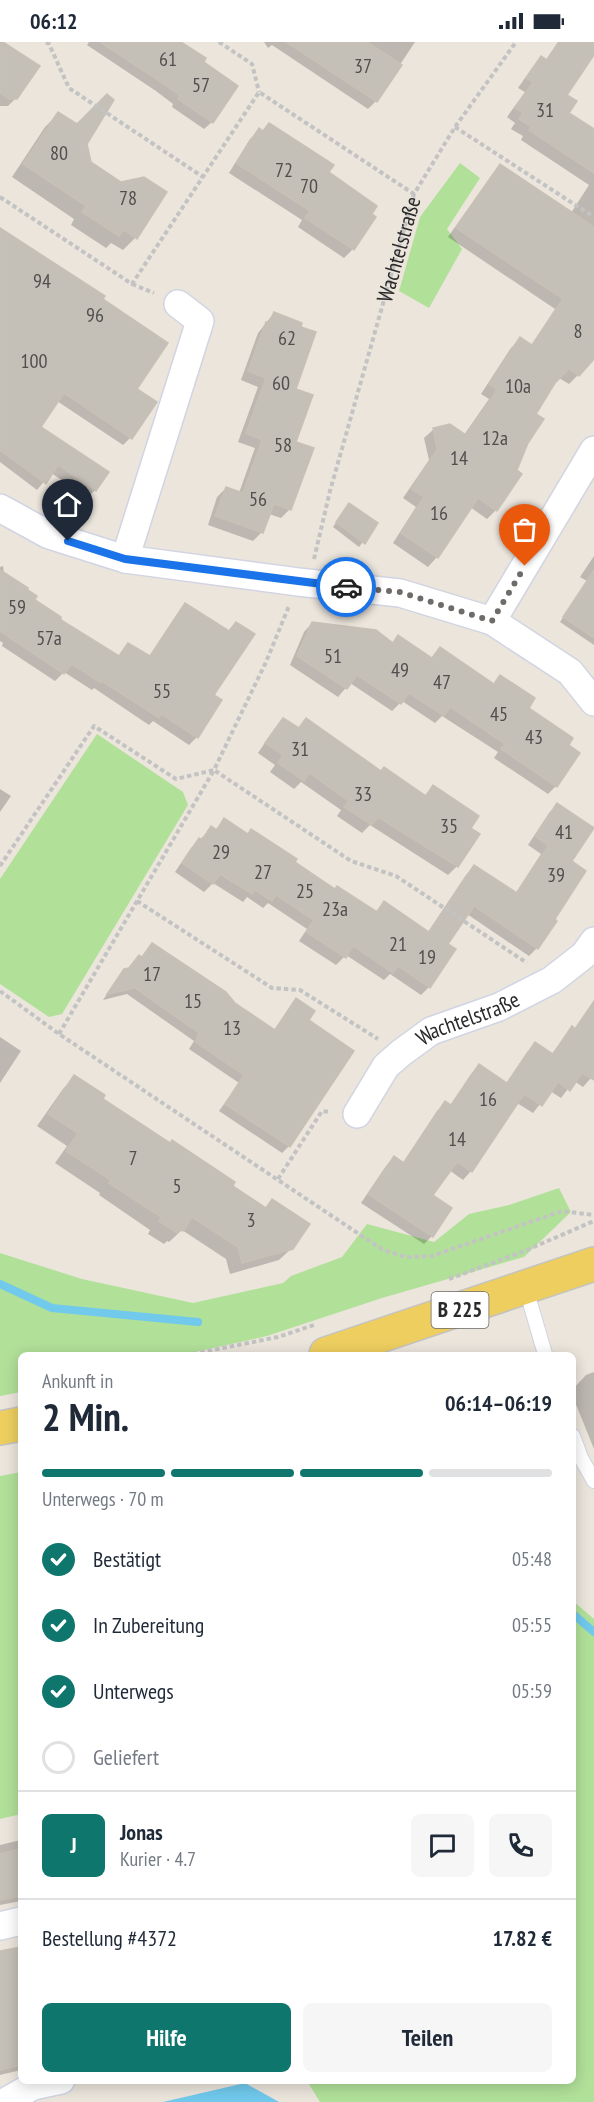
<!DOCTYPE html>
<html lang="de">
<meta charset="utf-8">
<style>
body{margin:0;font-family:"PT Sans Narrow",sans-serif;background:#f6f6f7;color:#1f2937;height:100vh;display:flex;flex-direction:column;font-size:22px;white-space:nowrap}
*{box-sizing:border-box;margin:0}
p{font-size:20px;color:#747a83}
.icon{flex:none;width:33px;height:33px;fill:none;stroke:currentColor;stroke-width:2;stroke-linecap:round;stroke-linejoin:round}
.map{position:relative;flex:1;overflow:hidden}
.drawer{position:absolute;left:18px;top:1310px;width:558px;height:732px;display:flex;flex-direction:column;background:#fff;border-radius:9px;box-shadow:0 3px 15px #0003}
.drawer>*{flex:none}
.pin{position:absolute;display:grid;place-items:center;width:51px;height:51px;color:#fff;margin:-62px -26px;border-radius:50% 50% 50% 0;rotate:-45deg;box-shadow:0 0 6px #0007}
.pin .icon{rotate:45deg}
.courier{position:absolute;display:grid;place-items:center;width:60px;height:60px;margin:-30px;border:4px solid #1a73e8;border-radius:50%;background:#fff;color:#222;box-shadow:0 2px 8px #0007}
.headline em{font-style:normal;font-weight:600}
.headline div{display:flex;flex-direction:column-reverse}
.headline{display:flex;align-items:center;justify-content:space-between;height:102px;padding:0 24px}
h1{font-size:39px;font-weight:600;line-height:45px}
.bar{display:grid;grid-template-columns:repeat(4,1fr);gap:9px 6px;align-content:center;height:72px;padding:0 24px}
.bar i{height:8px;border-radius:4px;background:#e0e1e3}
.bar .on{background:#0f766e}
.bar p{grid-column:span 4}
.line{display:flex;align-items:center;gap:15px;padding:0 24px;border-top:2px solid #e0e1e3}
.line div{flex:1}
.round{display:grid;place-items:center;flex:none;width:63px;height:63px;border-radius:9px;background:#f6f6f7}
ol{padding:0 24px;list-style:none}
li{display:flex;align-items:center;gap:18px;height:66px}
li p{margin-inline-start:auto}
li .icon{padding:6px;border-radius:50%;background:#0f766e;color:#fff;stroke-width:4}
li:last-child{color:#747a83}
li i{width:33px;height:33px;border:3px solid #e0e1e3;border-radius:50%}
.cta{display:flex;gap:12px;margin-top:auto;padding:12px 24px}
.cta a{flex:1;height:69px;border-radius:9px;background:#0f766e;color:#fff;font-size:24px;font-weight:600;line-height:69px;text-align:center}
.cta a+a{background:#f6f6f7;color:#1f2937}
.status{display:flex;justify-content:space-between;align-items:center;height:42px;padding:0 30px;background:#fff;direction:ltr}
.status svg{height:16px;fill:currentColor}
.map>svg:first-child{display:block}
</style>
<div class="status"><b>06:12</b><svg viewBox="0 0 49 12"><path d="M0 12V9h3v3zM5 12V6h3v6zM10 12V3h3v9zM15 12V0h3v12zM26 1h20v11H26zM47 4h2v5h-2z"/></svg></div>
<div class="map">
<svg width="594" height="2060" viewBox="0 0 594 2060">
<rect width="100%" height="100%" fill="#ebe5dc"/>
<g fill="#b1e199">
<polygon points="460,121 480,136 447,187 462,207 429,266 399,249 420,175"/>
<polygon points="97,692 183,750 188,763 62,972 49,975 0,942 0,837"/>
<polygon points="559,1146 571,1170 524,1215 382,1256 267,1294 186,1312 21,1312 21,1350 0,1354 0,1211 82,1237 193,1261 283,1241 291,1234 342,1215 367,1182 434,1200 469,1172 509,1163"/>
<polygon points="21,1430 21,1772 0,1777 0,1434"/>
<polygon points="573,1559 594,1577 594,2060 320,2060 307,2039 573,2038"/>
</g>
<polygon fill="#71c9ec" points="245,2041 279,2060 163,2060"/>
<g fill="#0003">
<polygon points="0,0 4,0 16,56 8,64 0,64"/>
<polygon points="89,0 179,0 202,21 212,80 204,87 172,65 173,62 156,49 87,3"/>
<polygon points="264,0 415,0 376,59 368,67 272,3 268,6"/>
<polygon points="558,0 585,0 594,6 594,10 565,53 567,71 594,89 594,308 578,333 569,342 559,336 554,340 533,372 527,401 496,468 487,477 470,465 437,515 428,525 393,501 416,465 403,456 429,418 424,396 434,387 464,393 489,357 481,352 511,306 520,297 531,304 555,267 448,195 491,134 501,124 571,171 589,143 521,98 523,94 511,87 515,81 507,75 525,50 518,46 532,26 541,16 545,19"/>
<polygon points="58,72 85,102 89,121 135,196 123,208 111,201 106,206 71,183 74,177 12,135 45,85"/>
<polygon points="269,83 327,131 374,176 353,207 344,216 298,185 302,178 229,131 250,97 259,88 261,90"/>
<polygon points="0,187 101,258 135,347 130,396 123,403 57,359 39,385 95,448 88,455 51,431 37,448 0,420"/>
<polygon points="274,271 294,348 294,401 290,467 281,476 269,472 262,490 253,499 208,483 217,455 226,446 239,451 255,406 238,400 258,345 241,338 258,291"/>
<polygon points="345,467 376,482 359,505 333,485"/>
<polygon points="594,514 594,603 560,580 587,539 580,535"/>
<polygon points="3,524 4,532 33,558 78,591 117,615 128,603 149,615 178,571 186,563 227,590 236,582 197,695 189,703 153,679 149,683 94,646 92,648 64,630 55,639 2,604 3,601 0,599 0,525"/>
<polygon points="312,581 391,602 398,595 431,617 440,607 493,642 500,635 527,667 567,704 556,744 548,752 494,716 498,710 442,674 435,681 402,659 392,669 350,641 338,655 290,623 304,590"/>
<polygon points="283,677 297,687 306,677 380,731 424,754 433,745 469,786 478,792 457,824 448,833 370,783 362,791 337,774 341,768 301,740 294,747 270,730 275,723 258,711 275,686"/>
<polygon points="0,747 11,754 0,770"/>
<polygon points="557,763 570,819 537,906 529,914 467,872 446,902 429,945 421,953 390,932 384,938 346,913 336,923 299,899 307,887 268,861 263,866 247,855 243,860 213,841 204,850 175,830 191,806 212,786 215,788 224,778 334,848 375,870 384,861 428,890 466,833 474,825 515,852 541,812 528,803 549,771"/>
<polygon points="139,915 234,962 273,989 296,958 307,978 289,1104 282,1111 219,1069 239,1041 189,1007 194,999 127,952 103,958 118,936"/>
<polygon points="594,970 594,1032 591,1036 583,1045 574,1039 561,1056 550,1049 533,1071 517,1061 471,1129 463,1138 449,1128 430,1154 450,1167 432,1194 424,1202 361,1161 386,1124 394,1116 402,1122 437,1069 445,1061 450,1064 471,1032 479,1024 506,1042 527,1010 535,1002 551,1013 572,986 573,988 585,975"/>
<polygon points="0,995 21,1009 0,1041"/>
<polygon points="74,1035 101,1057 265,1166 272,1159 292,1206 279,1218 230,1232 226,1217 182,1188 169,1200 167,1199 164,1202 148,1192 150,1188 99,1153 100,1151 55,1121 67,1104 37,1084 63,1047"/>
<polygon points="594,1330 594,1407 573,1355 573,1347 586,1333"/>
<polygon points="21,1798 21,1859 0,1863 0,1803"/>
<polygon points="0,1911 21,1922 21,2028 0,2033"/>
</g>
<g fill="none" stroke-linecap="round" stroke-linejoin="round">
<g stroke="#71c9ec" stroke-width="8">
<polyline points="0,1242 52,1266 198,1280"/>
<polyline points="573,1572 594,1590"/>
</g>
</g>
<g fill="#c4bfb7" stroke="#c7c1b5" stroke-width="1.5">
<polygon points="0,0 3,0 40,24 17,57 9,57 0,51"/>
<polygon points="100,0 181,0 206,16 204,20 238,44 213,81 178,57 180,54 164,42"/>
<polygon points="286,0 367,0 402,23 377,60"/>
<polygon points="559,0 594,0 594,13 567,53 577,59 569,71 594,87 594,131 529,88 531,85 519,77 523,71 515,66 533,40 526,36 541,14 547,18"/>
<polygon points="107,52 114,58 87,102 91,120 121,140 144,135 167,150 137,197 124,188 119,194 82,170 86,164 23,122 58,70 77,82"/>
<polygon points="269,81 334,123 329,130 377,164 372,172 376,175 354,208 305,176 310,169 236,121 259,86 263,89"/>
<polygon points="500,122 594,185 594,317 579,334 569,327 555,341 536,372 544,377 528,401 517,428 522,432 497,469 478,456 438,516 401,491 424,455 411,447 437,408 433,386 450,382 466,393 497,348 489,342 520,295 532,303 563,257 456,186"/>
<polygon points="0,186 105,254 103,257 168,301 137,347 157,360 132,397 64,351 41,385 109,430 96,449 58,423 46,442 0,408"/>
<polygon points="274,270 302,281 301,285 316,290 296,347 313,353 296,400 314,406 291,468 274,462 263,491 215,474 226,445 243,451 262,398 246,391 266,336 248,329 266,280 269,281"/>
<polygon points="349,461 378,481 365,502 336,480"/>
<polygon points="0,528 28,546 28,548 37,554 35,558 61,575 61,578 119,614 128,601 150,614 185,561 229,589 236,580 255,592 214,653 222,658 198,696 161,672 159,676 102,639 101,641 72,622 64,632 0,589"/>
<polygon points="594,528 594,596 563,575"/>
<polygon points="312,580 376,588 393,601 398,593 432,616 440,605 494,642 500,633 535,656 529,666 573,696 569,703 580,711 557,745 501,707 505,702 450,665 444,674 409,651 401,662 357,633 347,647 297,614"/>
<polygon points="283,676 299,686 306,676 381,729 384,725 426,754 433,743 479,774 471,786 480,792 458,825 378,775 372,783 344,765 349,759 309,731 304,739 278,721 283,713 265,701"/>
<polygon points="557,761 594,786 572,819 586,829 555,877 557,879 538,907 474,864 448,902 456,907 430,946 398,924 393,931 353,904 346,916 306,890 314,878 276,853 272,859 255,848 252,852 220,832 213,842 182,821 199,796 202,798 211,784 217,788 224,776 248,792 251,787 297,817 295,820 335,847 337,844 377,870 384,859 429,890 474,823 517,851 548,804 535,794"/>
<polygon points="152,901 226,950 235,961 275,988 296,956 315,969 309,978 354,1009 290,1105 225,1062 244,1033 195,1000 199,991 135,946 107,952 124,927 129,926 139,913 142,915"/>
<polygon points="594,959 594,1038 582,1031 570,1049 558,1040 542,1064 524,1052 472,1130 457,1120 433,1153 452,1166 433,1195 368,1152 394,1114 404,1121 445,1059 451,1063 479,1022 507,1041 535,1000 553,1012 572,984 575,987"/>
<polygon points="74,1033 105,1053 103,1057 170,1101 172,1098 235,1140 233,1144 266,1166 272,1157 310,1182 293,1207 242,1221 238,1205 192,1175 183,1189 179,1188 177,1191 159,1179 161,1175 109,1141 111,1138 66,1109 78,1091 48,1072"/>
<polygon points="21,1807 21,1854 0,1858 0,1812"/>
<polygon points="21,1905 21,2023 0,2028 0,1909"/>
</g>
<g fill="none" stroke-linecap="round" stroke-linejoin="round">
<defs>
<g id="lane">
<polyline points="526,1247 545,1312"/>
<polyline points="573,1394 581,1416 594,1439"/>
</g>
<g id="street">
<polyline points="0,466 49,493 125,517 298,540 400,551 492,579 570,630 594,660"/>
<polyline points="125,517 200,279 178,262"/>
<polyline points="492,579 594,408"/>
<path id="s2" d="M357,1072L386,1024L401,1011L431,989L499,965L552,938L584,913L594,899"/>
<polyline points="0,1884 21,1879"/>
<polyline points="5,2060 33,2044 61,2038"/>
</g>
<g id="primary">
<polyline points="326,1312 594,1222"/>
<polyline points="0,1386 21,1382"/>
</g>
</defs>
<use href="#lane" stroke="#d1d4e2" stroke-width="16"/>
<use href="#street" stroke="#d1d4e2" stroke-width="30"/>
<use href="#primary" stroke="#c3c3c3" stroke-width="36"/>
<g stroke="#c3c3c3" stroke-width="4" stroke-dasharray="4.5 3" stroke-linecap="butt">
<polyline points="46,0 49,2 69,46 203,135"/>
<polyline points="219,0 252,22 259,50"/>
<polyline points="455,85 594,175"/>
<polyline points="0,155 132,242 259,50 414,152"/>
<polyline points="132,242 154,251"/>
<path id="s1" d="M314,517L330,449L414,152L455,85L516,0"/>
<polyline points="0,824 94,684 176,737 214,728 266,620 289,564"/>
<polyline points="137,859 272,946 300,948 378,997"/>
<polyline points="0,949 59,992 383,1208 406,1215 432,1214 562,1169 594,1173"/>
<polyline points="59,992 214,728 351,819 396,834 527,921"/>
<polyline points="278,1137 322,1069 331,1070"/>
<polyline points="449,1237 522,1210 594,1179"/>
<polyline points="193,1312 278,1295 314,1283"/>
</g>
<use href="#lane" stroke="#fff" stroke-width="14"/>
<use href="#street" stroke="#fff" stroke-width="27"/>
<use href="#primary" stroke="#edce5f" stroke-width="33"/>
</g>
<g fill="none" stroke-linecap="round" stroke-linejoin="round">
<polyline stroke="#6e6b68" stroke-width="6" stroke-dasharray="0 10.8" points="346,545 400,550 492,579 525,524"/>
<polyline stroke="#1a73e8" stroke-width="8" points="68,499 125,517 346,545"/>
</g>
<g text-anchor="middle" stroke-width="6" stroke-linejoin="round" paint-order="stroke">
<g font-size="20" fill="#504f4d">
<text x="168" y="24">61</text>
<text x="363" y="31">37</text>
<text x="201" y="50">57</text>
<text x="545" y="75">31</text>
<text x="59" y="118">80</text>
<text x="284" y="135">72</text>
<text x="309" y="151">70</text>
<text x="128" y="163">78</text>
<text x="42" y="246">94</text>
<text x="95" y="280">96</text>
<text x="578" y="296">8</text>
<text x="287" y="303">62</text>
<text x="34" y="326">100</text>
<text x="281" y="348">60</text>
<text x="518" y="351">10a</text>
<text x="495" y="403">12a</text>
<text x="283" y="410">58</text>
<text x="459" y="423">14</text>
<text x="258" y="464">56</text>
<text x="439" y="478">16</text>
<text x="17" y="572">59</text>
<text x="49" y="603">57a</text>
<text x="333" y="621">51</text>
<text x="400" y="635">49</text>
<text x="442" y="647">47</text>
<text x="162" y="656">55</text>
<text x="499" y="679">45</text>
<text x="534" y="702">43</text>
<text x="300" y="714">31</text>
<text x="363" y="759">33</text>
<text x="449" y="791">35</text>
<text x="564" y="797">41</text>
<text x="221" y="817">29</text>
<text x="263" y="837">27</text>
<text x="556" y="840">39</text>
<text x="305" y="856">25</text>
<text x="335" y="874">23a</text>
<text x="398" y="909">21</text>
<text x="427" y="922">19</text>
<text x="152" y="939">17</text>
<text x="193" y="966">15</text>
<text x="232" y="993">13</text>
<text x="488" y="1064">16</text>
<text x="457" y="1104">14</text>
<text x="133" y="1123">7</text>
<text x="177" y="1151">5</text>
<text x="251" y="1185">3</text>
</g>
<rect fill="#fff" stroke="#6a6a6a" stroke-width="1.5" x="431.5" y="1250" width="57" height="36" rx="4.5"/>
<g font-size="21" font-weight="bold" fill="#2a2a2a">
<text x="460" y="1275">B 225</text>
</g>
<g font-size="22" fill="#2a2a2a" stroke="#fff">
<text dy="8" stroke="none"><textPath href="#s1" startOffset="321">Wachtelstraße</textPath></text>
<text dy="8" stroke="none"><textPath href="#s2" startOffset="152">Wachtelstraße</textPath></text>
</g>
</g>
</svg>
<div class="pin" style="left:525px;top:524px;background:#ea580c"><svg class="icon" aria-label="bag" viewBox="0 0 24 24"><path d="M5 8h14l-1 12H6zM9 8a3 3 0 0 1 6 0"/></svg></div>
<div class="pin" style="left:68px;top:499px;background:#1f2937"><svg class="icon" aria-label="home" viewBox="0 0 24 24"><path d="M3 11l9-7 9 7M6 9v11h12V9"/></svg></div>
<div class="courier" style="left:346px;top:545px"><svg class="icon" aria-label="car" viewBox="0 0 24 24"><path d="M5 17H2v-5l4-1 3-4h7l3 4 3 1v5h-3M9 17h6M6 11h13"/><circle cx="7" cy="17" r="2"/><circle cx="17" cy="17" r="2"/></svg></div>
<section class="drawer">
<div class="headline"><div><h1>2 Min.</h1><p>Ankunft in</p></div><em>06:14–06:19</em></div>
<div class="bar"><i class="on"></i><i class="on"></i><i class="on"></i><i></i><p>Unterwegs · 70 m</p></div>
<ol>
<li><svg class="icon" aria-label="check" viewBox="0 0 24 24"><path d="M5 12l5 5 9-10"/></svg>Bestätigt<p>05:48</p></li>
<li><svg class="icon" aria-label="check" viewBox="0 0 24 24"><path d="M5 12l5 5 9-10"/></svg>In Zubereitung<p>05:55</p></li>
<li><svg class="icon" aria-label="check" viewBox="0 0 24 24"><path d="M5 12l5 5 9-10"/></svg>Unterwegs<p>05:59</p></li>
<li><i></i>Geliefert</li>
</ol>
<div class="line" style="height:108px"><b class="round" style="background:#0f766e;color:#fff">J</b><div><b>Jonas</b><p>Kurier · 4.7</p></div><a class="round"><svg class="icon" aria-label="chat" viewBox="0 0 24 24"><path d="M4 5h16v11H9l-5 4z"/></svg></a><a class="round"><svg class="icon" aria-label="phone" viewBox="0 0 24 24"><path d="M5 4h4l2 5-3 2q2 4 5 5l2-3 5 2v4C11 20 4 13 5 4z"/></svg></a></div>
<div class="line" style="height:78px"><div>Bestellung #4372</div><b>17.82 €</b></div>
<div class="cta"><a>Hilfe</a><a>Teilen</a></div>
</section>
</div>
